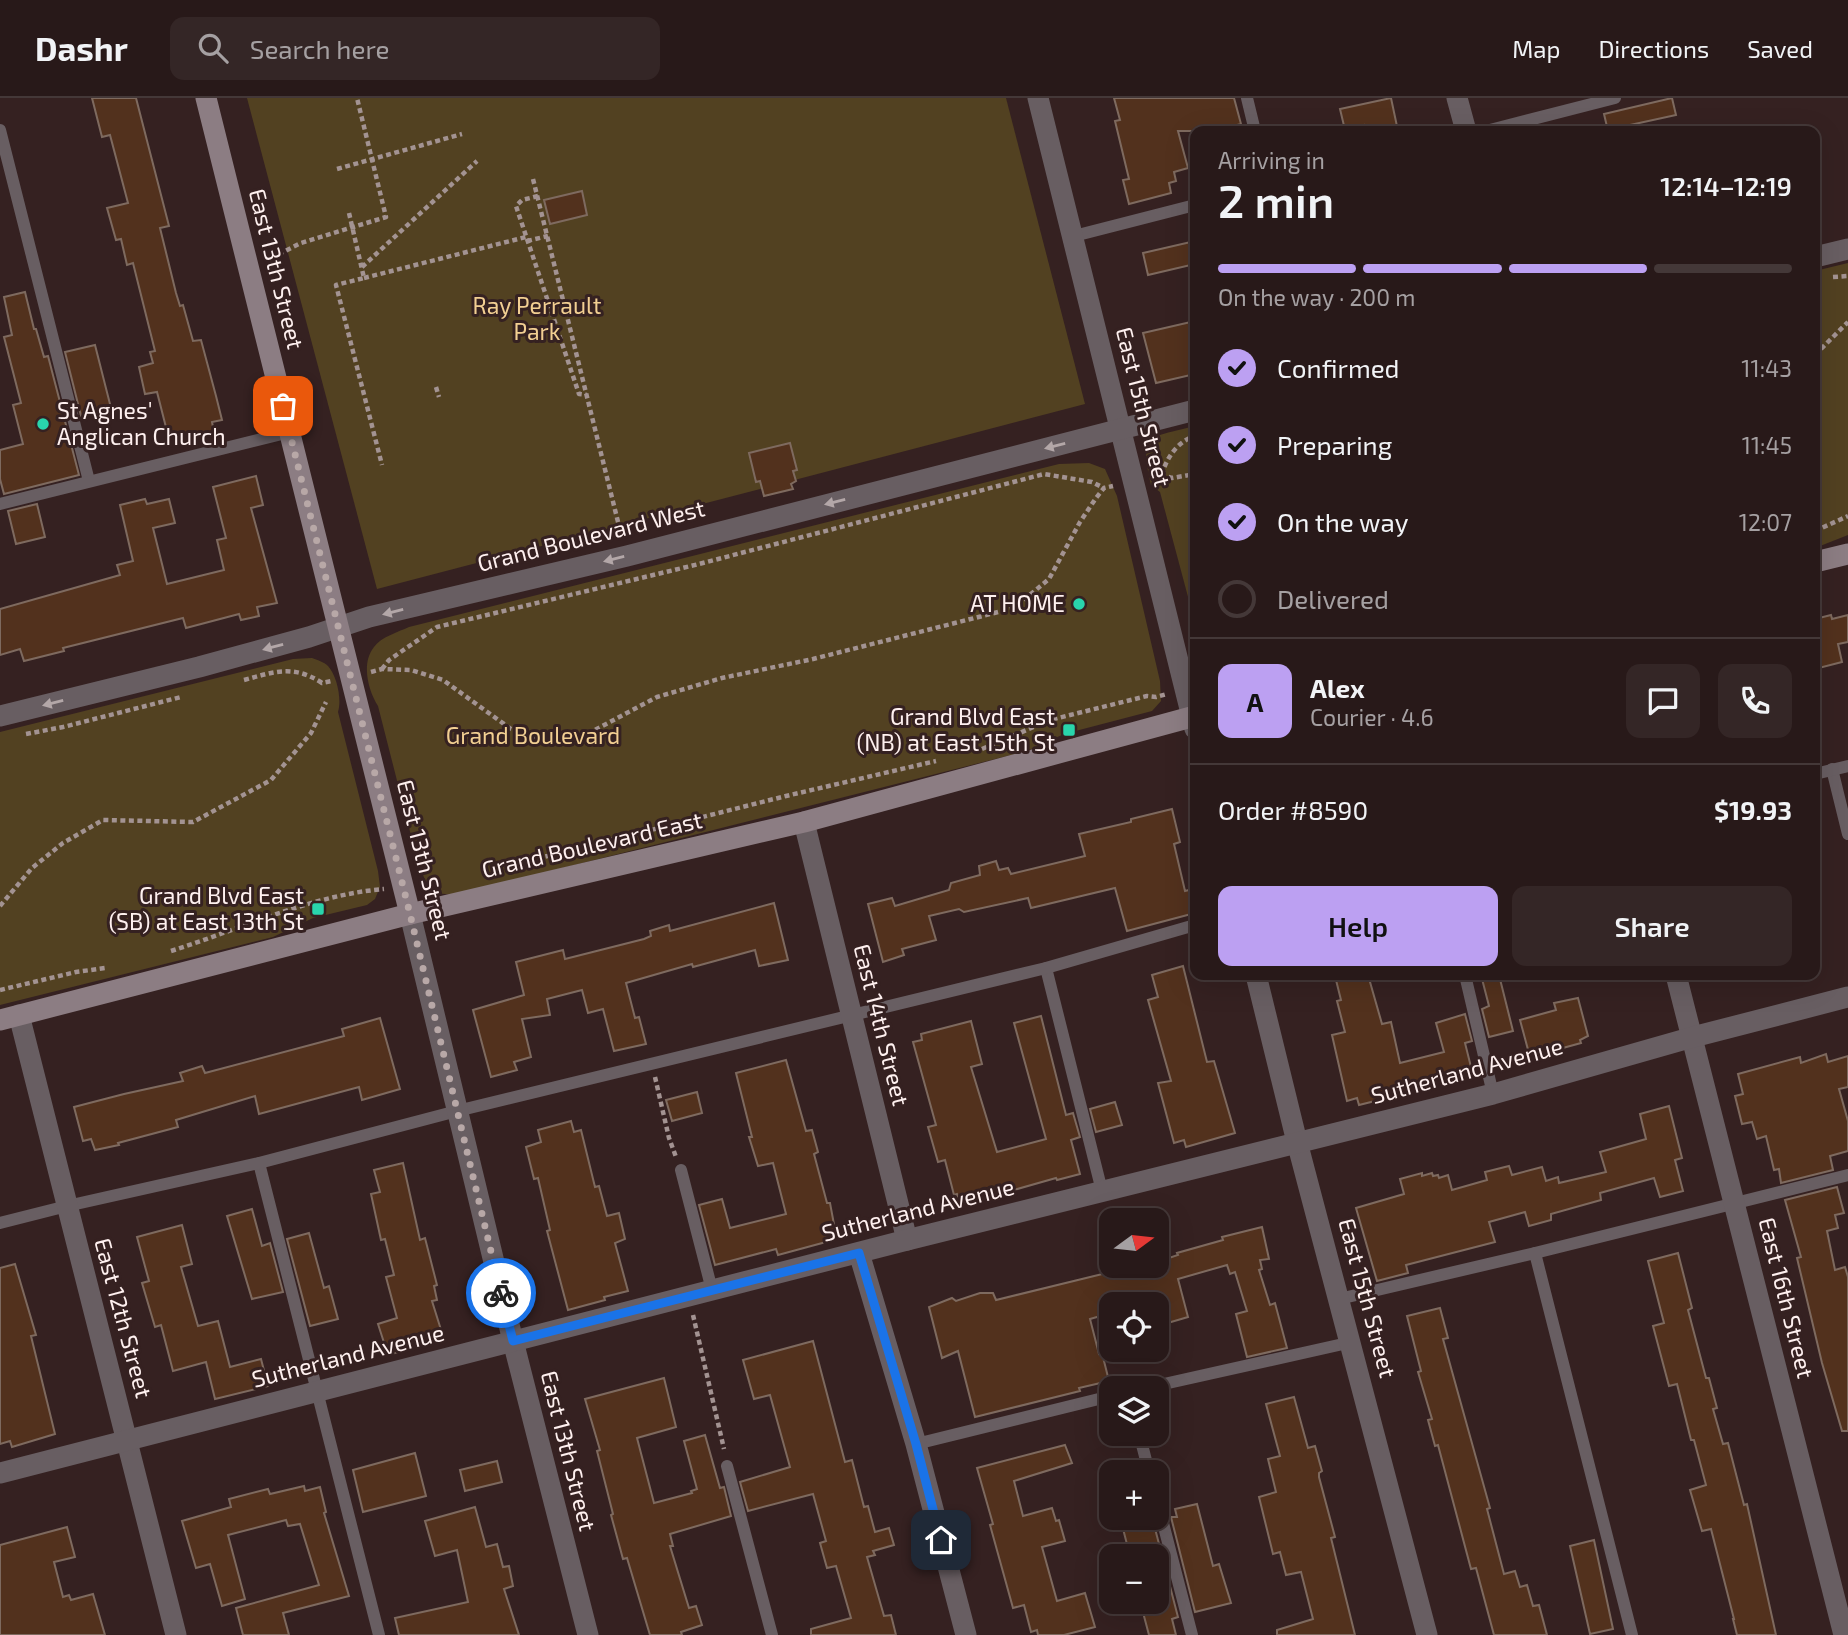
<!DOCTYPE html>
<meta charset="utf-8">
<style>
body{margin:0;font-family:"Exo 2",sans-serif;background:#342626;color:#f1f3f6;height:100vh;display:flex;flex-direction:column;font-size:26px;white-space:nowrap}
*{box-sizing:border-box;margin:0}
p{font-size:23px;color:#a5a0a2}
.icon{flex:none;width:38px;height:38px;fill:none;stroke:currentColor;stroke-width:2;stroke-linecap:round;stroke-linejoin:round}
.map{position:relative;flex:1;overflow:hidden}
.details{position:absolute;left:1190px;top:28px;width:630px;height:854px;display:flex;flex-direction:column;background:#281919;border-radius:14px;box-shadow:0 7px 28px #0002,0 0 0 2px #443838}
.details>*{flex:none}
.needle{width:46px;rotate:75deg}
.controls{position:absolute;left:1099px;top:1110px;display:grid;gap:14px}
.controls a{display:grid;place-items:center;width:70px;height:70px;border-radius:14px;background:#281919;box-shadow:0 7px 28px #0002,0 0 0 2px #443838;font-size:35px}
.pin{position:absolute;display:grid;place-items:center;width:60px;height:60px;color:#fff;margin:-30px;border-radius:14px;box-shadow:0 4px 10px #0006}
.courier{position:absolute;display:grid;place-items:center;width:70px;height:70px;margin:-35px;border:5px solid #1a73e8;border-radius:50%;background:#fff;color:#222;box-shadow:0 2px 9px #0007}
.head em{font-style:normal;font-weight:600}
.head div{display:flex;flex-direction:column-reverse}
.head{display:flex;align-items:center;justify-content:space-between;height:119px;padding:0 28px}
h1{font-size:46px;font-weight:600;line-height:52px}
.bar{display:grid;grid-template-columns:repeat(4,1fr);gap:10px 7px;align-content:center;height:84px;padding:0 28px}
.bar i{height:9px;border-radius:5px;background:#443838}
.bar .selected{background:#bca0f2}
.bar p{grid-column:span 4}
.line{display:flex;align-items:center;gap:18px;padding:0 28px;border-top:2px solid #443838}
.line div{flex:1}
.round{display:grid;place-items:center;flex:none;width:74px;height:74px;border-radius:14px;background:#342626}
ol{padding:0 28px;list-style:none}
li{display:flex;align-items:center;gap:21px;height:77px}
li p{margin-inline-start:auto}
li .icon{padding:7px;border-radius:50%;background:#bca0f2;color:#111;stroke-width:4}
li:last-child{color:#a5a0a2}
li i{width:38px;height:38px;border:4px solid #443838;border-radius:50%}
.cta{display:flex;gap:14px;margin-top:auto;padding:14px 28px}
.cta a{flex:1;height:80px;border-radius:14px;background:#bca0f2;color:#111;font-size:28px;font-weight:600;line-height:80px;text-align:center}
.cta a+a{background:#342626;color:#f1f3f6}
header{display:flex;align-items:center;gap:42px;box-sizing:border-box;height:98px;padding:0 35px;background:#281919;border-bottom:2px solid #443838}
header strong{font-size:33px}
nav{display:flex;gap:38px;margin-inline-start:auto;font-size:24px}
.search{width:490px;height:63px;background:#342626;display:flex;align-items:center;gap:18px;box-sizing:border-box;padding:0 24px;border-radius:14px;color:#a5a0a2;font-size:26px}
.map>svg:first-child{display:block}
</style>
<header>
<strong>Dashr</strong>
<div class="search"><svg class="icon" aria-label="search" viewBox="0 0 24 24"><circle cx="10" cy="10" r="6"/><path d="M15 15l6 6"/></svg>Search here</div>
<nav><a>Map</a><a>Directions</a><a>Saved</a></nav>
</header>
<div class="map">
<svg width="1848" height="1537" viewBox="0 0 1848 1537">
<rect width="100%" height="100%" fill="#352121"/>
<g fill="#524121">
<polygon points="247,0 1006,0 1085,306 377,491"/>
<polygon points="1848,165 1848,437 1815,450 1815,173"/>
<path d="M1195,328V525L1160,394L1151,387C1139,335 1148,340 1195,328Z"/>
<path d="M1089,365L1105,371L1117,398L1160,583L1161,603L1152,613L1064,636L1027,653L455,797L435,795L425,782L417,761L378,608C368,592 361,565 374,549C381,539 398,534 409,529L1059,366Z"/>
<path d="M312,560C317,562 324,564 328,568C337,578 342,601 338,614L378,773L380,789L375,801L367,807L313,820L273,839L0,907V634L293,561Z"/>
</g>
<g fill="#52311d" stroke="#7e6a5f" stroke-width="2">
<polygon points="92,0 136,0 169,128 160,130 176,195 180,208 183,207 193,243 201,242 216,298 222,322 212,324 214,334 170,345 157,294 145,296 139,269 153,265 150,254 155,253 133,165 127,167 121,141 116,142 107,110 128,105 110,37 102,39"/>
<polygon points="1114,0 1234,0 1241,26 1214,33 1178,33 1188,70 1174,74 1176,83 1169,85 1171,95 1129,106 1123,82 1129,81 1115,23 1120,22"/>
<polygon points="1391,0 1398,33 1365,33 1364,27 1345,32 1340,11"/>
<polygon points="1672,0 1676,17 1630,27 1632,33 1608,33 1604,16"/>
<polygon points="582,93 587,117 550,126 544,102"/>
<polygon points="1195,143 1195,166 1148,177 1143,155"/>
<polygon points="25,194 34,231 36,231 44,259 48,258 79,377 4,396 0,381 0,352 23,346 13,307 21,305 4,239 12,237 4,199"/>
<polygon points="1195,223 1195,276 1156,285 1143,235"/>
<polygon points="95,247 111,310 81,318 65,254"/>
<polygon points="790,345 797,372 793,373 796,383 791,386 793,391 764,398 760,383 756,384 749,355"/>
<polygon points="256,378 263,407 251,410 277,505 257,509 259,518 241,522 239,516 186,530 183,520 63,550 64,553 24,563 20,551 0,557 0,511 120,477 117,467 133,463 120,407 145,401 147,406 169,401 175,425 153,430 167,486 224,472 217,442 226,440 213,389"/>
<polygon points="37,406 45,439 16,446 8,413"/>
<polygon points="1831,517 1832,521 1848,517 1848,544 1838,546 1842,564 1815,571 1815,521"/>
<polygon points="1172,711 1180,744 1174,746 1185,793 1189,792 1195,815 1127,833 1115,790 1031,810 1028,800 964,814 959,811 929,818 936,842 902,851 904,857 883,864 868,806 892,800 895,808 949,792 951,785 980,777 979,768 996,763 999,772 1008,770 1011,776 1085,758 1079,736 1131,724 1131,721"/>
<polygon points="774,805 788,862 759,868 755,852 693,869 692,866 626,885 635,920 639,919 646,946 614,953 603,911 588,915 582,892 547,901 550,917 522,921 531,959 514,964 517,972 491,979 473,912 524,897 516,864 563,852 565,861 644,841 651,838 650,833 669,827 670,833"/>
<polygon points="1183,868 1207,964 1214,963 1235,1035 1186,1049 1184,1042 1174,1045 1158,985 1171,983 1148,902 1158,899 1152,877"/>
<polygon points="1358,877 1368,877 1382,926 1391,924 1400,965 1444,954 1436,925 1465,916 1472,943 1465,945 1471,969 1420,982 1423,991 1359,1007 1357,1000 1347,1003 1332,937 1345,934 1337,903 1341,902 1336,882"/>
<polygon points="1481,877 1499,877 1513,933 1489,939 1482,911 1489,908"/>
<polygon points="1578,900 1588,938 1580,942 1581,945 1530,959 1520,922 1556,912 1554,905"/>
<polygon points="1041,918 1066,1017 1073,1015 1080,1039 1071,1042 1080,1076 1057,1082 1056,1080 961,1107 957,1096 954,1097 945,1062 938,1064 928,1029 936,1027 913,944 922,942 921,936 971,923 982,966 971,969 997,1054 1046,1041 1014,925"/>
<polygon points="380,920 400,991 362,1002 359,989 259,1016 255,998 176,1022 178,1029 118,1045 119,1047 95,1052 91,1041 83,1043 74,1009 124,996 183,983 180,975 202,968 205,975 344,938 342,931"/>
<polygon points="1826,956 1828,964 1848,958 1848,989 1839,991 1848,1023 1848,1053 1830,1058 1833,1072 1781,1085 1779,1071 1774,1072 1766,1038 1757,1041 1752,1024 1742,1026 1735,998 1743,996 1738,976 1800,959 1801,965"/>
<polygon points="786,962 806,1033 812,1032 818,1054 814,1056 827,1105 830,1105 836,1137 825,1140 826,1144 778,1157 776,1151 715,1167 699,1107 722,1101 730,1130 786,1116 773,1065 758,1068 749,1039 752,1039 736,975"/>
<polygon points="697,994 702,1015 672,1023 666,1002"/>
<polygon points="1115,1004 1122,1027 1096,1034 1090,1011"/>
<polygon points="1669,1008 1682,1060 1675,1062 1683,1093 1660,1099 1654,1080 1600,1095 1601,1102 1551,1116 1551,1122 1529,1128 1525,1114 1489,1124 1495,1144 1406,1167 1408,1175 1377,1183 1356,1110 1404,1096 1400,1081 1422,1075 1422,1078 1432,1075 1433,1078 1438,1077 1439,1080 1448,1077 1452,1092 1487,1082 1485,1074 1509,1068 1512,1077 1542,1069 1546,1083 1558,1079 1559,1085 1606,1074 1600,1054 1646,1041 1640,1016"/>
<polygon points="571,1023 574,1034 581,1032 595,1089 599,1088 607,1118 619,1115 625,1141 615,1145 628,1193 604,1199 605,1202 568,1212 547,1133 550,1132 538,1080 534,1081 526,1049 541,1044 538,1032"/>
<polygon points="403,1065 420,1142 425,1140 437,1187 434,1188 437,1202 432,1203 442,1235 419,1242 421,1247 388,1257 378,1226 397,1220 386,1179 394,1177 385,1141 381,1142 371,1096 380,1094 374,1072"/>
<polygon points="1837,1089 1844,1115 1835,1117 1838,1130 1827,1133 1835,1172 1845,1169 1848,1179 1848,1333 1842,1333 1822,1265 1797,1160 1801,1159 1785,1102"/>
<polygon points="252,1111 262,1148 270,1145 283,1194 252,1201 227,1118"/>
<polygon points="182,1127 192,1166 181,1169 198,1228 218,1223 230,1269 261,1261 268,1288 215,1301 206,1264 173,1273 161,1227 155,1229 142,1185 149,1183 137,1139"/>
<polygon points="1262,1129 1269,1161 1260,1162 1262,1171 1259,1172 1270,1207 1275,1205 1287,1250 1247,1259 1236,1216 1247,1213 1235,1174 1230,1176 1227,1167 1178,1181 1188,1219 1161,1227 1157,1206 1111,1206 1111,1215 1090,1221 1099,1256 1102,1255 1109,1283 1079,1290 1080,1293 975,1319 958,1253 942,1260 929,1209 952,1200 956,1203 980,1195 993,1195 996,1202 1131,1169 1132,1171 1145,1167 1157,1167 1157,1164 1178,1157 1177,1155 1223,1142 1222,1139"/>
<polygon points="309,1135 324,1190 329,1188 338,1221 310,1228 287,1141"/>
<polygon points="1678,1155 1692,1210 1688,1212 1706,1280 1709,1280 1717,1310 1713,1311 1723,1346 1728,1345 1744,1407 1747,1406 1776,1537 1737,1537 1733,1521 1734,1521 1711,1431 1702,1433 1690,1392 1706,1387 1694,1342 1691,1342 1677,1286 1669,1288 1653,1228 1664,1225 1648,1163"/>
<polygon points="15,1166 36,1237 31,1238 55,1336 12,1349 10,1343 0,1346 0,1170"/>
<polygon points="1440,1210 1448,1240 1443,1241 1490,1410 1487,1411 1504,1476 1515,1473 1520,1489 1527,1487 1533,1508 1539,1507 1547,1537 1494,1537 1476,1470 1471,1471 1438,1347 1435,1348 1428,1322 1432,1321 1418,1274 1421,1273 1407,1218"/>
<polygon points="813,1243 845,1364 852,1362 864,1409 868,1408 875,1434 889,1430 894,1447 873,1453 875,1457 867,1459 884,1518 891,1517 896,1537 811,1537 811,1531 851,1520 836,1468 827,1470 820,1445 826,1443 813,1396 748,1413 740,1384 790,1369 770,1297 754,1301 743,1262"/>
<polygon points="664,1280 676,1329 637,1340 654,1405 692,1395 691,1393 697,1391 684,1343 705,1337 720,1390 724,1389 731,1418 670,1436 673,1448 670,1448 689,1510 696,1508 702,1527 681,1534 682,1537 650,1537 627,1460 623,1461 611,1417 613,1416 597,1353 600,1352 585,1301"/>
<polygon points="1294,1299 1308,1350 1315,1348 1322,1373 1319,1375 1319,1379 1335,1439 1331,1440 1355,1537 1277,1537 1277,1532 1313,1521 1301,1474 1286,1477 1280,1454 1273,1456 1259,1399 1276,1394 1268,1361 1280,1358 1266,1306"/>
<polygon points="1065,1347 1072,1365 1014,1383 1023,1418 1052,1410 1056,1423 1059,1422 1065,1443 1042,1449 1057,1503 1085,1495 1095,1529 1064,1537 1038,1537 1037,1532 1031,1534 1024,1507 1013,1510 990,1427 993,1426 977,1370"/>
<polygon points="415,1355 426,1398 363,1414 353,1372"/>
<polygon points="497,1363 502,1384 465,1393 460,1372"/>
<polygon points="304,1388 305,1393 320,1389 326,1414 324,1415 349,1498 283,1515 289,1537 243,1537 236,1510 319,1487 300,1426 288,1428 286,1422 228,1437 245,1501 222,1508 210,1466 196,1470 182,1423 231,1409 229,1401 268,1391 270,1396"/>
<polygon points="1197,1406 1213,1468 1219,1466 1231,1505 1195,1514 1171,1419 1177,1419 1175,1411"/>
<polygon points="475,1409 486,1449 497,1446 503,1469 509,1468 513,1488 504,1491 519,1537 399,1537 395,1520 468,1504 457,1452 435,1458 425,1423"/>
<polygon points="1120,1419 1152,1419 1178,1519 1172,1521 1176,1537 1149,1537 1140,1503 1157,1503 1157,1458 1130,1458"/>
<polygon points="67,1429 75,1459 54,1464 63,1499 69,1497 71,1502 93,1496 105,1537 0,1537 0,1447"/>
<polygon points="1594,1442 1613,1531 1590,1536 1570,1448"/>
</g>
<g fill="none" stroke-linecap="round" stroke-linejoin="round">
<g stroke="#a39392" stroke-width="4.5" stroke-dasharray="5 3.5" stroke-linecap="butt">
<polyline points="337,71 462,36"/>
<polyline points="533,81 622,440"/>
<polyline points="538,98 522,102 516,108 579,296 587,297"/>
<polyline points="349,115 364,180 336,187 382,367"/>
<polyline points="527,143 548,138"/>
<polyline points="271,160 301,145 386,119 357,0"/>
<polyline points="362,169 477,63"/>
<polyline points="1833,179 1848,178"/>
<polyline points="364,180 526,139"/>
<polyline points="1815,257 1848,224"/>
<polyline points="436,289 439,299"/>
<path d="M1162,377C1166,360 1178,343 1195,338"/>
<polyline points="1152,379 1162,377 1172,380 1195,376"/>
<polyline points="1815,433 1848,418"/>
<polyline points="382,571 389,562 437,529 699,466 1044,376 1092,384 1104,390"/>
<polyline points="371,574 382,571 411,572 443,582 511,631 536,640 574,643 657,599 722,580 813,561 1014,510 1049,481 1080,424 1096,400 1104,390 1113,388"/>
<path d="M244,582C274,574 293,566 322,585L332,583"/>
<polyline points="26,636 63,629 181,599"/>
<polyline points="982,651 1050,622 1147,598 1156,599 1167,596"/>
<polyline points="496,771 786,698 936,663"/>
<polyline points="0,808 32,770 63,745 103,722 193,724 271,682 311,635 326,604"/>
<path d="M171,853C241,831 311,797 384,791"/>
<polyline points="0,892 76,874 105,870"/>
<polyline points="655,979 669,1040 676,1059"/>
<polyline points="693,1217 724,1351"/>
</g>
<g stroke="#685e62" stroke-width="12">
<polyline points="1247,0 1255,33"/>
<polyline points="0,32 89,383"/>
<polyline points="1486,33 1615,0"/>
<polyline points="1074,138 1195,107"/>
<polyline points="0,406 290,334"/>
<polyline points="1832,671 1848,736"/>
<polyline points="1815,676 1848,668"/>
<polyline points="1046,870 1102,1093"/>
<polyline points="1465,877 1493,996"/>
<polyline points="259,1065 379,1537"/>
<polyline points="681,1072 712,1192"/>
<polyline points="0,1125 67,1108 259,1065 457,1013 1046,870 1195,827"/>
<polyline points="1535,1155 1848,1077"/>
<polyline points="1339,1201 1535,1155 1632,1537"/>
<polyline points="1146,1290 1352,1244"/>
<polyline points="1139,1335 1149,1374"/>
<polyline points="916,1346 1111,1298"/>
<polyline points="727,1368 772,1537"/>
<polyline points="1157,1402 1192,1537"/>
</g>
<g stroke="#685e62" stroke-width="21">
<polyline points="1038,0 1195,631"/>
<polyline points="1457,0 1466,33"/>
<polyline points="1815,159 1848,151"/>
<polyline points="0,618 199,569 309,539 369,519 627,458 1195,312"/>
<polyline points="804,724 907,1142"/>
<polyline points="410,816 513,1243 588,1537"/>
<polyline points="1256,877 1297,1044 1427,1537"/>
<polyline points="1676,877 1844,1537"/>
<polyline points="19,917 176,1537"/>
<polyline points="859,1155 916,1346 966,1537"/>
<polyline points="0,1375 907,1142 1493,996 1693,939 1848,899"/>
</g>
<g stroke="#8c7d83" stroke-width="21">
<polyline points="206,0 410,816"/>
<polyline points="1815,464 1848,456"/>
<polyline points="0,922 410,816 804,724 1195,618"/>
</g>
</g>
<defs><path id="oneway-solid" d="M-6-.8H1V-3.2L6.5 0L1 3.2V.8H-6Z" transform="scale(1.75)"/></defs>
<g fill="#b3a7a8">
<use href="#oneway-solid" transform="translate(1055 348) rotate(166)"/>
<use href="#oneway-solid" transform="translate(835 404) rotate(166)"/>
<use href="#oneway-solid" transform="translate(614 461) rotate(166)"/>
<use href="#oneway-solid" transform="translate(393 514) rotate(166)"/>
<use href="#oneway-solid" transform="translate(273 549) rotate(165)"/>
<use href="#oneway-solid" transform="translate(53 605) rotate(166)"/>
</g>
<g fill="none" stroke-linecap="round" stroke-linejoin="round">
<polyline stroke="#b8a8a7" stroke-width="7" stroke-dasharray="0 12.6" points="283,308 410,816 501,1195"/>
<polyline stroke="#1a73e8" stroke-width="9" points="501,1195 513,1243 859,1155 916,1346 941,1442"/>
</g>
<g fill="#29d5ac" stroke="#352121" stroke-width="2.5">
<circle cx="43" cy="326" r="7"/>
<circle cx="1079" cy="506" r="7"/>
<rect x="1062" y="625" width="14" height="14" rx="3.5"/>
<rect x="311" y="804" width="14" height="14" rx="3.5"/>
</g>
<g text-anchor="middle" stroke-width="6" stroke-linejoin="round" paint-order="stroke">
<g font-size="23" fill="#fef0ef" stroke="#352121">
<text transform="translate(276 171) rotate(76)" y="8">East 13th Street</text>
<text transform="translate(1143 309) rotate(76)" y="8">East 15th Street</text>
<text transform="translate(591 438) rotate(-14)" y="8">Grand Boulevard West</text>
<text transform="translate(592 747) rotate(-13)" y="8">Grand Boulevard East</text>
<text transform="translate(424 762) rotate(76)" y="8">East 13th Street</text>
<text transform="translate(881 927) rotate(76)" y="8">East 14th Street</text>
<text transform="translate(1467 973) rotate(-15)" y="8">Sutherland Avenue</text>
<text transform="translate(918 1112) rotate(-14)" y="8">Sutherland Avenue</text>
<text transform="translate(1367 1200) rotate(75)" y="8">East 15th Street</text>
<text transform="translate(1786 1200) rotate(76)" y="8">East 16th Street</text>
<text transform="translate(123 1220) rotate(75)" y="8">East 12th Street</text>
<text transform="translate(348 1258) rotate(-14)" y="8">Sutherland Avenue</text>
<text transform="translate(568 1353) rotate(76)" y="8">East 13th Street</text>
</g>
<g font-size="23" fill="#f2cf92" stroke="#352121">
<text x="537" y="216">Ray Perrault<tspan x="537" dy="26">Park</tspan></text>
<text x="533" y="646">Grand Boulevard</text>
</g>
<g font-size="23" fill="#fef0ef" stroke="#352121" text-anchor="end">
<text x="57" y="321" text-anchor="start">St Agnes'<tspan x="57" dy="26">Anglican Church</tspan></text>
<text x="1065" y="514">AT HOME</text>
<text x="1055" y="627">Grand Blvd East<tspan x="1055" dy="26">(NB) at East 15th St</tspan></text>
<text x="304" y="806">Grand Blvd East<tspan x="304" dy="26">(SB) at East 13th St</tspan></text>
</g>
</g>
</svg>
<div class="controls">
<a><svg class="needle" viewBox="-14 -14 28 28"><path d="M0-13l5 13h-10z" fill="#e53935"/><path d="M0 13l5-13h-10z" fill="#a5a0a2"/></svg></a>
<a><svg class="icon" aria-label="locate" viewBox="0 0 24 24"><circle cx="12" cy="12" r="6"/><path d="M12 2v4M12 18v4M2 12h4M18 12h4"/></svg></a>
<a><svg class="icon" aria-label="layers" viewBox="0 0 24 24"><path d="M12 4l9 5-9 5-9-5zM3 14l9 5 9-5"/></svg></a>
<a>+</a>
<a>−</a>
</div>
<div class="pin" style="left:283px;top:308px;background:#ea580c"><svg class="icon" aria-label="bag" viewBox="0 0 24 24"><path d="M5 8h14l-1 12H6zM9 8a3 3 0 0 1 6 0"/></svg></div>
<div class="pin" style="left:941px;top:1442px;background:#1f2937"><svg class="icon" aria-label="home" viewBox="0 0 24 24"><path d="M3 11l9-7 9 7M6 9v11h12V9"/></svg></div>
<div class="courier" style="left:501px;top:1195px"><svg class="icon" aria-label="bike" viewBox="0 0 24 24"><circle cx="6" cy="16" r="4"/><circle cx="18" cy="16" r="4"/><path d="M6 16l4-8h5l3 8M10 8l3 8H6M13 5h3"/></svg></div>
<section class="details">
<div class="head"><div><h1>2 min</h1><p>Arriving in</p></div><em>12:14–12:19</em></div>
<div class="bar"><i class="selected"></i><i class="selected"></i><i class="selected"></i><i></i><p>On the way · 200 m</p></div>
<ol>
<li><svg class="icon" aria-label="check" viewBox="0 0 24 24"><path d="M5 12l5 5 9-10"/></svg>Confirmed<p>11:43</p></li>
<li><svg class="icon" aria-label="check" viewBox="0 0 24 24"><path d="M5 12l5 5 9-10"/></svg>Preparing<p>11:45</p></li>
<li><svg class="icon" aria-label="check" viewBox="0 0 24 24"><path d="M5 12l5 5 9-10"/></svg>On the way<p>12:07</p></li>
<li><i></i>Delivered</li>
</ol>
<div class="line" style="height:126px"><b class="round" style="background:#bca0f2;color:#111">A</b><div><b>Alex</b><p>Courier · 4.6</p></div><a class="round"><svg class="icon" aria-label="chat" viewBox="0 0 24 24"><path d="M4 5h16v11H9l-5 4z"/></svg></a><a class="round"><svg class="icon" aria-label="phone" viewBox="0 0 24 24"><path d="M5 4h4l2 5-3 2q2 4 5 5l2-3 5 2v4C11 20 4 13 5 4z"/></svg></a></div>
<div class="line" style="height:91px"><div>Order #8590</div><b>$19.93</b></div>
<div class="cta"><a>Help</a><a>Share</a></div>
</section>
</div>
